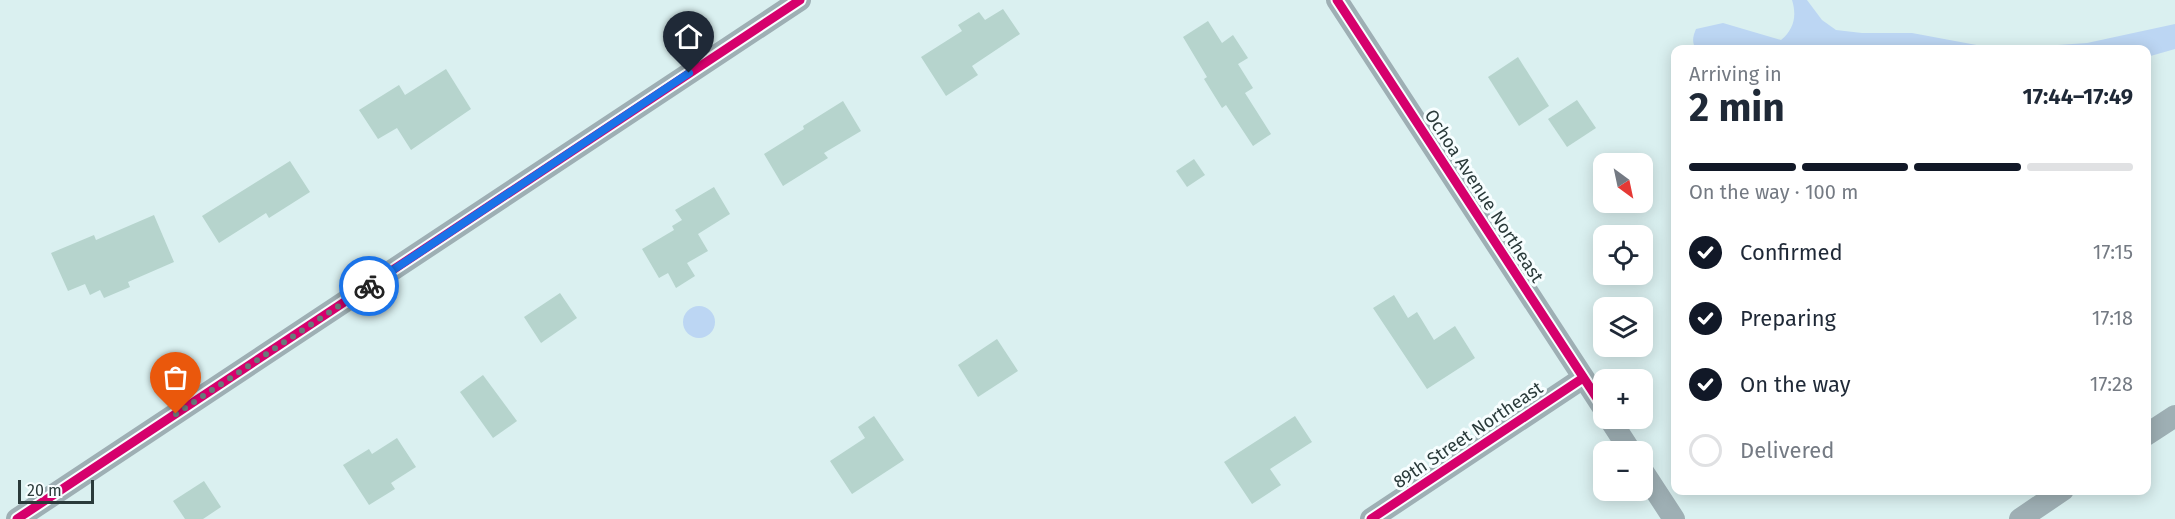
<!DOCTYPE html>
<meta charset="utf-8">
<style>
body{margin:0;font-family:"Fira Sans",sans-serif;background:#f2f2f3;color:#1f2937;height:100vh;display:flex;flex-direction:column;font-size:22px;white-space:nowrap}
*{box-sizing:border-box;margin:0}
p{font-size:20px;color:#747a83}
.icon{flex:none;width:33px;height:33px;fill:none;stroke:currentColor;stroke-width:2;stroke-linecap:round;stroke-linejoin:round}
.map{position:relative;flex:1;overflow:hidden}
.drawer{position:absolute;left:1671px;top:45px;width:480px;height:450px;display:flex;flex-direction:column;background:#fff;border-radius:12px;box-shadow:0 3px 15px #0003}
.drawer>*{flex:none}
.needle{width:39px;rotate:147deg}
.tools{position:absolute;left:1593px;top:153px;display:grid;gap:12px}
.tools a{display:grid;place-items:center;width:60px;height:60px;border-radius:12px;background:#fff;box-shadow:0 3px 15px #0003;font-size:30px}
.scale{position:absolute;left:18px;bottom:15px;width:76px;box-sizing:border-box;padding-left:6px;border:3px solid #2a3a3a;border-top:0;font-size:16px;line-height:21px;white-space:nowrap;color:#2a3a3a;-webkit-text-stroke:4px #f7feff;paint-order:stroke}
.pin{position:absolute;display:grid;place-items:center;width:51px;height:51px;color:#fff;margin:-62px -26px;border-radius:50% 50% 50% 0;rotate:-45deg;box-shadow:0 0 6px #0007}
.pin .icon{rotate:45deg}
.courier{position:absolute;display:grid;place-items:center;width:60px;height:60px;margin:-30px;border:4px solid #1a73e8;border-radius:50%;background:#fff;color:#222;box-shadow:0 2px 8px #0007}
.summary em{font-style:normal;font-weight:700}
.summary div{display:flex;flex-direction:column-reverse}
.summary{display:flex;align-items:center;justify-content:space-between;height:102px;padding:0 18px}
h1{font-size:39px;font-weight:700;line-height:45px}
.bar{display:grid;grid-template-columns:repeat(4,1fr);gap:9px 6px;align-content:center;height:72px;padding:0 18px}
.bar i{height:8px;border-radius:4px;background:#e0e1e3}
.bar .current{background:#111827}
.bar p{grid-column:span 4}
ol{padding:0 18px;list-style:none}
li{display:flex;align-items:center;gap:18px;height:66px}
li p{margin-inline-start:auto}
li .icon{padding:6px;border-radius:50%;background:#111827;color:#fff;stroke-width:4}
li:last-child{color:#747a83}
li i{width:33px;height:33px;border:3px solid #e0e1e3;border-radius:50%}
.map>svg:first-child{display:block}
</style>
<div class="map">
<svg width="2175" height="519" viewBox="0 0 2175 519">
<rect width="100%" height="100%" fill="#daf0f0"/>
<g fill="#bcd6f3">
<path d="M1792,0H1807L1822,20L1836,30L1862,33H1912L1998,49L2087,43L2175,24V49L2147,57L2146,50H1697C1691,43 1693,36 1696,29L1723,23L1781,40C1794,29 1797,16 1792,0Z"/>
<circle cx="699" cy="322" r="16"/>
</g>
<g fill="#b6d4cd">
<polygon points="1003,9 1020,34 972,66 978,75 946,96 921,57 962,31 958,25 979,12 985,20"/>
<polygon points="1208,21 1222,43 1233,35 1248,58 1238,64 1253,88 1245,93 1271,134 1253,146 1226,105 1222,108 1204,79 1207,77 1183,37"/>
<polygon points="1518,57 1549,106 1519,126 1488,77"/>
<polygon points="446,69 471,109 411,150 397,128 378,139 359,110 399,85 405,95"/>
<polygon points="1577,100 1596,128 1567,147 1548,119"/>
<polygon points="843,101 861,131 824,153 828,158 783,186 764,154 804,129 803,126"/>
<polygon points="1194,159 1205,175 1187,187 1176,171"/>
<polygon points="290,161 310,192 269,218 266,213 219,243 202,216"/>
<polygon points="714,187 730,214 698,234 708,251 687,263 695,276 676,288 668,273 659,278 642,249 674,230 672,226 682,220 675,210"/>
<polygon points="154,215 174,262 128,282 130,287 104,298 100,290 90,295 85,284 68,291 51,253 94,235 96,240"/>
<polygon points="560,293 577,318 541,343 524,317"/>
<polygon points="1394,295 1408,318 1417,312 1434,340 1455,326 1475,358 1427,389 1373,308"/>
<polygon points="997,339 1018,371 978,397 958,365"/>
<polygon points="483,375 517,421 493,438 460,392"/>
<polygon points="874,416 904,460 852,494 830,461 865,438 858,427"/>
<polygon points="1295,416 1312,442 1270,469 1281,485 1252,504 1224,462"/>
<polygon points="397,438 416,467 391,483 395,489 369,505 343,465 369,449 372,454"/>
<polygon points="204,481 221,507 203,519 185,519 173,501"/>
</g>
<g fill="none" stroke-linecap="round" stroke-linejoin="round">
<g stroke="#9eafb4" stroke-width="22">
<polyline points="1337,0 1604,409"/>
<polyline points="1609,418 1631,452"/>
<polyline points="2146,435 2175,416"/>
<polyline points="1642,470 1674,519"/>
<polyline points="17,519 800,0"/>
<polyline points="1371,519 1583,378"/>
<polyline points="2020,519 2063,490"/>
</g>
<defs>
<g id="cycleway">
<polyline points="1337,0 1604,409"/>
<polyline points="17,519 800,0"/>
<polyline points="1371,519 1583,378"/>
</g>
</defs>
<use href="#cycleway" stroke="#f7feff" stroke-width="13"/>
<use href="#cycleway" stroke="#d6006c" stroke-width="9"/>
</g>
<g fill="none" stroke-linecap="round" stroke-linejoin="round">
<polyline stroke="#687a7a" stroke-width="6" stroke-dasharray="0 10.8" points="176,414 369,286"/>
<polyline stroke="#1a73e8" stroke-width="8" points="369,286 689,73"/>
</g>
<g text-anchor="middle" stroke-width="6" stroke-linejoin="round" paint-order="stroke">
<g font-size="18" fill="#2a3a3a" stroke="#f7feff">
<text transform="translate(1484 196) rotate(57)" y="6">Ochoa Avenue Northeast</text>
<text transform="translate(1468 435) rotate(-34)" y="6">89th Street Northeast</text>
</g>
</g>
</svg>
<div class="tools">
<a><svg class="needle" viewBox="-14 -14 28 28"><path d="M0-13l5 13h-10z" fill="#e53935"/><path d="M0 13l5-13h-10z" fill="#747a83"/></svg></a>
<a><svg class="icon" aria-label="locate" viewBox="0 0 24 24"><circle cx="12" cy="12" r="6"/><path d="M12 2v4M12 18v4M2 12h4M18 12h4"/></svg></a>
<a><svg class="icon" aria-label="layers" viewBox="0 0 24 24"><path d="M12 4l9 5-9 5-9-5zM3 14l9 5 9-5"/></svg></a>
<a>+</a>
<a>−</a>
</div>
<div class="scale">20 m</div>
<div class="pin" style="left:176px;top:414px;background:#ea580c"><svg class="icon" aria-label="bag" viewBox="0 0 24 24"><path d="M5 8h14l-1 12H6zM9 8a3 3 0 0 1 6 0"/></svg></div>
<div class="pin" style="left:689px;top:73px;background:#1f2937"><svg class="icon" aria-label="home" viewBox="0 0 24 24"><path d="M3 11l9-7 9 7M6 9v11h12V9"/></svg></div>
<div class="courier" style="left:369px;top:286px"><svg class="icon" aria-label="bike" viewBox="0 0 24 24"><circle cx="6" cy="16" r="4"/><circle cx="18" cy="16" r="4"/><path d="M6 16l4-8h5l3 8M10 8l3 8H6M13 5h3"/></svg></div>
<section class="drawer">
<div class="summary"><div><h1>2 min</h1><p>Arriving in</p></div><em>17:44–17:49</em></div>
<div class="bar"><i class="current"></i><i class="current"></i><i class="current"></i><i></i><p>On the way · 100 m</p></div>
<ol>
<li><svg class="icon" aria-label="check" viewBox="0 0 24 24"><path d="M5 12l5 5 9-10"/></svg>Confirmed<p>17:15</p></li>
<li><svg class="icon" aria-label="check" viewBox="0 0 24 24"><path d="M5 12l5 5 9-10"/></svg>Preparing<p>17:18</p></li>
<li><svg class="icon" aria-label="check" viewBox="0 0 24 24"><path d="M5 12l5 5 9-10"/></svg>On the way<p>17:28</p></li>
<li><i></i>Delivered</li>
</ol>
</section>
</div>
